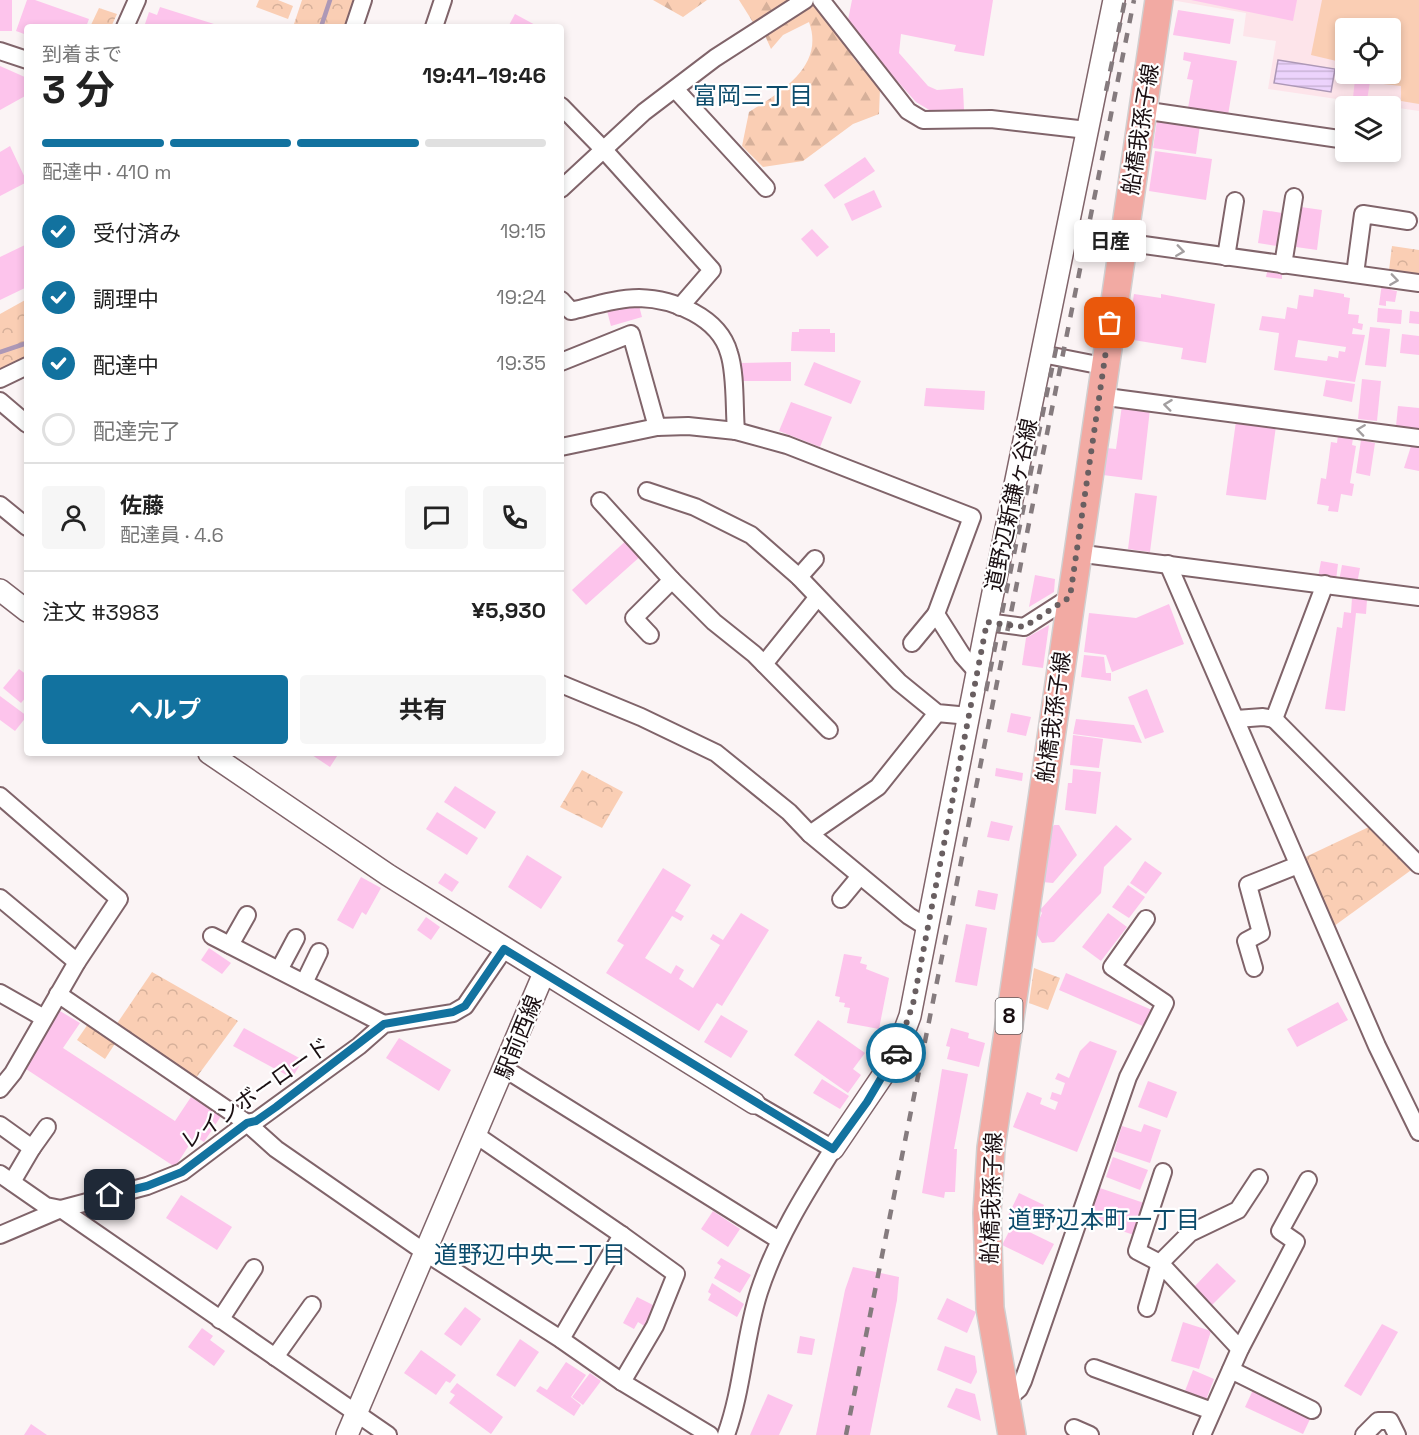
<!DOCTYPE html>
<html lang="ja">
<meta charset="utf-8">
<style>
body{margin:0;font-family:"Space Grotesk","Noto Sans JP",sans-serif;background:#f6f6f6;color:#222;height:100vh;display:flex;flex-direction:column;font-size:22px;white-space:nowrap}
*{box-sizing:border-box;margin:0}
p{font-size:20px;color:#767676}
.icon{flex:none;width:33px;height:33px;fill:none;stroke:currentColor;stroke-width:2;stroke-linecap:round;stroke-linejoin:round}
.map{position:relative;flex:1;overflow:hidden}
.panel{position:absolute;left:24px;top:24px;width:540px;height:732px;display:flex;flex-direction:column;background:#fff;border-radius:6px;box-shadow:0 3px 9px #0003}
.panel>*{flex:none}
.fabs{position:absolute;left:1335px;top:18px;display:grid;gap:12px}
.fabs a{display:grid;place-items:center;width:66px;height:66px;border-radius:6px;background:#fff;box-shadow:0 3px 9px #0003;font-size:30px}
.pin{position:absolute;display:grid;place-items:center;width:51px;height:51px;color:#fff;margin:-26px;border-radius:12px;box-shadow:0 3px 9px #0006}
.courier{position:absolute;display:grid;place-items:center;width:60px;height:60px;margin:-30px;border:4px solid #12729f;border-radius:50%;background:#fff;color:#222;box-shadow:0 2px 8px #0007}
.bubble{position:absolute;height:42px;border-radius:6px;background:#fff;box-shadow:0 3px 9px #0003;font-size:20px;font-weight:700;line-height:42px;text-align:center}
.summary em{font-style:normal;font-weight:700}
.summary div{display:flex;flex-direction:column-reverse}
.summary{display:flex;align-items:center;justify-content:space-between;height:102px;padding:0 18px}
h1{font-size:39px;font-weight:700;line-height:45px}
.bar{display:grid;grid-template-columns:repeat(4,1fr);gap:9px 6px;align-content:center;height:72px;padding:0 18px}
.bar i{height:8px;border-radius:4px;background:#e0e0e0}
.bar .active{background:#12729f}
.bar p{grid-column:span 4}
.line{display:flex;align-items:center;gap:15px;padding:0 18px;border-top:2px solid #e0e0e0}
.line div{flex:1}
.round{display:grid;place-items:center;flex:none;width:63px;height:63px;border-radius:6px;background:#f6f6f6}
ol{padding:0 18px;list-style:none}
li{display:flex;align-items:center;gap:18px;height:66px}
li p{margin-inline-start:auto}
li .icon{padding:6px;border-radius:50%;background:#12729f;color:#fff;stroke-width:4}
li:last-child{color:#767676}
li i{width:33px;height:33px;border:3px solid #e0e0e0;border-radius:50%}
.cta{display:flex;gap:12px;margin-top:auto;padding:12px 18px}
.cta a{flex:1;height:69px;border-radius:6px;background:#12729f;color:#fff;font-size:24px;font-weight:700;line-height:69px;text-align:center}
.cta a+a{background:#f6f6f6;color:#222}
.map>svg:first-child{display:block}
</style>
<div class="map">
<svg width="1419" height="1435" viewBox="0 0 1419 1435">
<defs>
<pattern id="forest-firs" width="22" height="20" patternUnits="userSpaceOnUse" patternTransform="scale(1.5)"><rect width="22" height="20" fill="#faceb4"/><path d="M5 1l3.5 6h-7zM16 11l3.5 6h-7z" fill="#d6b09a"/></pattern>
<pattern id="park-crowns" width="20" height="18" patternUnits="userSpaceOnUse" patternTransform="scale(1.5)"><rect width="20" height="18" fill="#faceb4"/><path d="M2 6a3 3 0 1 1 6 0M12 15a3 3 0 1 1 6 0" fill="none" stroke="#d6b09a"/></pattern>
<pattern id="water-rules" width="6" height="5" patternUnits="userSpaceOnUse" patternTransform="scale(1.5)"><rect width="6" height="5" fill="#ecd3fc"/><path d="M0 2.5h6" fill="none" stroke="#cab4d7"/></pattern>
</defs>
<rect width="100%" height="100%" fill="#fbf4f5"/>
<path fill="#fde4ea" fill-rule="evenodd" d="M1171,0H1419V111L1268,89L1276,41L1243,36L1246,13ZM1346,28H1390V74H1346Z"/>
<polygon fill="#faceb4" points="1322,0 1419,0 1419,104 1401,101 1401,86 1374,83 1371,74 1390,74 1390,28 1346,28 1345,63 1311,55"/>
<g fill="url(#forest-firs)">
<polygon points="653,0 707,0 683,17"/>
<polygon points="739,0 799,0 756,27"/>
<path d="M814,0L841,36L854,59L880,88L879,114L853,124L803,161L763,167L742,146L749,112C781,92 825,66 809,22L783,35L771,49L763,31Z"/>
</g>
<g fill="url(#park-crowns)">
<polygon points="259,0 278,0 293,6 288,19 256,7"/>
<polygon points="302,0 354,0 346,27 293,27"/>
<polygon points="99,8 117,14 111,27 90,27"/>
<polygon points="1392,246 1419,250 1419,274 1389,270"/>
<polygon points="27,299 27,356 0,369 0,314"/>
<polygon points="582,770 623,792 602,828 560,807"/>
<polygon points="1371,826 1414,868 1330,929 1299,860"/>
<polygon points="1034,968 1060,978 1048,1010 1029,1003"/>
<polygon points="152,972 238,1021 196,1078 116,1025"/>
<polygon points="88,1024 116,1042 105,1059 77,1040"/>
</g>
<polygon fill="url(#water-rules)" stroke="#ad98b6" stroke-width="1.5" points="1278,60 1335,69 1331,92 1274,83"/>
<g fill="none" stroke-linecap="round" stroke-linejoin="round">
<g stroke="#ad98b6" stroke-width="4.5">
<polyline points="321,27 330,0"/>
<polyline points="0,352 27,343"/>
</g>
</g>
<g fill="#fdc4ec" fill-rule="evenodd">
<rect x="0" y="0" width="12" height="31"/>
<polygon points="27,0 35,0 89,19 86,27 27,27 27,35 16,31"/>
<polygon points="852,0 993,0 984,56 954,51 956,45 901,34 899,53 928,86 937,90 963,88 964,110 931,111 916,102 847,25"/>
<polygon points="1191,0 1297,0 1293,21"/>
<polygon points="160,7 214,24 213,27 144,27 149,12 157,15"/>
<polygon points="1178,10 1234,19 1230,44 1173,35"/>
<polygon points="515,14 539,27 508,27"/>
<polygon points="1184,52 1237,61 1228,115 1188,108 1193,80 1187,79 1191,62 1183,60"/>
<polygon points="0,66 27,78 27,95 0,110"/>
<polygon points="1362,78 1370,82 1367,100 1353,98 1355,79"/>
<polygon points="1157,120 1200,125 1196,154 1153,148"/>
<polygon points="10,146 27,182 0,196 0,152"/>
<polygon points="1155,151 1212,159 1206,200 1149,191"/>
<polygon points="865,157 875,171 834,199 824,185"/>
<polygon points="874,190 882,207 852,221 844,204"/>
<polygon points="1301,207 1322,210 1317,250 1296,247"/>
<polygon points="1263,210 1282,213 1277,246 1258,243"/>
<polygon points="812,229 829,247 817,257 801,239"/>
<polygon points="27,244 27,287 0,300 0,257"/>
<polygon points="1267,272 1282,274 1282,279 1266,277"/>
<polygon points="1382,283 1392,284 1391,290 1397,291 1395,302 1386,301 1386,306 1379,305"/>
<path d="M1314,289L1344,294V297L1350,298L1348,314L1359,315L1358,323L1363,324L1362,330L1353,328L1352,334L1365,335L1355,382L1274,370L1279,333L1259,330L1262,316L1285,319L1287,307L1297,309L1299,295L1313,297ZM1298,340L1346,347L1345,352L1339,351L1338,358L1328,356L1327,361L1295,357Z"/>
<polygon points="1134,294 1161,298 1161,294 1215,304 1206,363 1181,359 1183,348 1127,339"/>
<polygon points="638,302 642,317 611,326 607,311"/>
<polygon points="1378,308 1402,310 1401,324 1377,322"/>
<polygon points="1410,311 1419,312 1419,324 1409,323"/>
<polygon points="1370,327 1390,329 1386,367 1365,365"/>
<polygon points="799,329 830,329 830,333 835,333 835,352 791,351 792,332 799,332"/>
<polygon points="1402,334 1419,336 1419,355 1400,353"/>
<polygon points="791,362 791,381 741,381 741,363"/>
<polygon points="814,362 861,381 851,404 804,385"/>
<polygon points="1362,379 1381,381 1377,421 1358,419"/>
<polygon points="1326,380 1355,384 1352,402 1323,396"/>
<polygon points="926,388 985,391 984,410 924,406"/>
<polygon points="791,402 832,417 820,447 779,431"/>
<polygon points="1122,405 1150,409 1142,480 1103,475 1106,448 1116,449"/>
<polygon points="1398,406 1419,408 1419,429 1396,426"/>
<polygon points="1236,421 1276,426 1266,500 1226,495"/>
<polygon points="1338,435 1353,438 1352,445 1356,446 1350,483 1354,484 1352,496 1341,494 1338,512 1328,511 1329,506 1317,504 1321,478 1326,479 1331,442 1337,443"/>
<polygon points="1361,440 1375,443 1370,476 1356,473"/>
<polygon points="1412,443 1419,444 1419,471 1404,468"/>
<polygon points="1135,493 1157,496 1150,552 1128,549"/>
<polygon points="629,538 643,554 586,605 572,590"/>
<polygon points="1321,561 1338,564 1336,580 1318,577"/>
<polygon points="1342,565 1360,568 1357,584 1339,581"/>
<polygon points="1035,575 1055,579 1054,592 1029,607"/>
<polygon points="1352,598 1367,600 1366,614 1356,613 1345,711 1325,709 1337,627 1342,628 1344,612 1351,613"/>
<polygon points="1169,604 1184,644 1112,672 1106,655 1084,652 1089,613 1136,618"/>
<polygon points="1049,625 1043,668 1022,665 1026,638"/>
<polygon points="1084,655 1104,657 1106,673 1111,673 1111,681 1081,677"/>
<polygon points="19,669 27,675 27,696 21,703 3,688"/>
<polygon points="1147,689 1164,732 1145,739 1128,697"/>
<polygon points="0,696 27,716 15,731 0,720"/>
<polygon points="1011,713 1031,717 1026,736 1007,732"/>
<polygon points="1076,719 1134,725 1142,743 1073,734"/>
<polygon points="1073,735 1103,739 1099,768 1070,765"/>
<polygon points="309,753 339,753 330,767"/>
<polygon points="996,768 1023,773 1022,781 995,776"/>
<polygon points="1073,769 1101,772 1096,814 1065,810 1068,783 1072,783"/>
<polygon points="455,786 496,812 485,829 444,802"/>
<polygon points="437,812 478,838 467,855 426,829"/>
<polygon points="991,821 1013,826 1009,841 987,837"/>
<polygon points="1054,825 1059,825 1077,855 1053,883 1042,882 1049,834"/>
<polygon points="1116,825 1132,839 1104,867 1101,893 1054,942 1042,943 1037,935 1037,924 1042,913 1040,910"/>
<polygon points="527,855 562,877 541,909 508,887"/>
<polygon points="1145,861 1162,873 1146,894 1130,883"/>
<polygon points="663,868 691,885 675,911 684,916 681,921 672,916 645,958 671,974 676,965 684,970 679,979 693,988 720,945 710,939 713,934 723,940 741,913 769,930 722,1006 717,1003 699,1031 606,973 624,945 617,941"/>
<polygon points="445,873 459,882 452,892 438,883"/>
<polygon points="361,877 381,888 366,915 362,912 353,929 337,920"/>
<polygon points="1128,885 1145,897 1129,918 1112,907"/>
<polygon points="978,890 998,894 995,910 975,906"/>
<polygon points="1108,913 1127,927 1101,961 1082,947"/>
<polygon points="426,917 440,927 431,940 417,930"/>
<polygon points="966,924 987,928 977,986 955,982"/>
<polygon points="209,948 231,963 222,974 201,960"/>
<polygon points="844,954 862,957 860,963 867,965 866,969 889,978 879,1029 847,1023 850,1008 844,1007 845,1003 839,1002 840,997 835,996"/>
<polygon points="1066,973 1152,1010 1145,1027 1059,990"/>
<polygon points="1338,1002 1348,1020 1297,1047 1287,1029"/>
<polygon points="60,1011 80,1023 63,1048 175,1121 191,1097 221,1116 204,1142 195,1136 175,1167 23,1067"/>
<polygon points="721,1015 748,1031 731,1058 704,1042"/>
<polygon points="818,1020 865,1053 853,1069 861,1075 848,1093 794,1055"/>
<polygon points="244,1028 303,1060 292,1078 233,1046"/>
<polygon points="951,1028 969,1033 968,1038 985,1043 979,1067 947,1059 950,1047 946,1046"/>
<polygon points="399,1038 451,1070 439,1091 386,1058"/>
<polygon points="1090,1041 1117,1051 1077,1152 1013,1127 1027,1092 1042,1098 1040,1104 1055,1110 1058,1102 1050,1099 1052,1092 1061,1095 1065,1083 1055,1079 1058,1073 1069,1078 1080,1051"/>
<polygon points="942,1069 968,1074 954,1149 957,1149 955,1192 945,1192 944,1198 922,1193"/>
<polygon points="822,1079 849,1096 840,1109 813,1093"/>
<polygon points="1148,1081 1177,1092 1167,1118 1138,1107"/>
<polygon points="1144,1124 1161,1130 1150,1163 1114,1151 1122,1126 1141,1132"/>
<polygon points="1113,1157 1148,1170 1140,1190 1106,1177"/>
<polygon points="1094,1186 1144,1203 1134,1235 1083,1218"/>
<polygon points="1019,1193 1044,1205 1034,1228 1008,1216"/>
<polygon points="181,1195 232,1227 217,1250 166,1218"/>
<polygon points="713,1211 740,1229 728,1247 701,1229"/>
<polygon points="1013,1224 1054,1244 1043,1265 1002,1245"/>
<polygon points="721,1258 751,1275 740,1293 714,1278 721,1266 717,1263"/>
<polygon points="1217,1263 1236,1281 1212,1305 1194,1287"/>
<polygon points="853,1267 899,1277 897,1300 870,1435 816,1435 845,1290"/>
<polygon points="712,1283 744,1304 737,1317 708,1300 711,1294 708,1292"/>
<polygon points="637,1297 657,1307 646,1327 638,1322 634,1329 623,1323"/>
<polygon points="947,1298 976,1312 967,1333 937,1319"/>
<polygon points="465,1307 481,1319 461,1346 444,1334"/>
<polygon points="1183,1322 1211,1331 1199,1369 1171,1361"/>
<polygon points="1382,1324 1398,1332 1361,1396 1344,1386"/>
<polygon points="202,1328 213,1336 210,1340 225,1351 214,1366 188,1347"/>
<polygon points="800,1336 815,1339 812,1355 797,1353"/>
<polygon points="520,1339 539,1352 515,1387 496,1375"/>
<polygon points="945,1346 975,1356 977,1372 971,1384 937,1370"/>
<polygon points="421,1350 456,1375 450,1383 446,1381 436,1395 404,1373"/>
<polygon points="566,1362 586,1375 571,1397 581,1405 574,1416 536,1391 540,1386 547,1390"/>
<polygon points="1193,1370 1214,1379 1206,1400 1185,1391"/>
<polygon points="590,1373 601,1381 583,1405 572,1397"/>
<polygon points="457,1383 503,1417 491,1434 449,1403 455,1395 450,1392"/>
<polygon points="956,1388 975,1394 981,1421 947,1407"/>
<polygon points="1253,1390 1311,1417 1303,1434 1245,1407"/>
<polygon points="768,1394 793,1405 779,1435 750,1435"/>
<polygon points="31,1424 47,1435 24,1435"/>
</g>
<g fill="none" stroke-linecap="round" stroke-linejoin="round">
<defs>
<g id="minor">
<polyline points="821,0 908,111 923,120 991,119 1087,130"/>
<polyline points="125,27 137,0"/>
<polyline points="354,27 363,0"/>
<polyline points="434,27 443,0"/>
<polyline points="0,51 27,60"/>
<polyline points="675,89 766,188"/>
<polyline points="561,106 604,150 712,270 680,307"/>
<polyline points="1142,110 1346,140"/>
<polyline points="561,189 644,112 715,58 805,0"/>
<polyline points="1122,242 1419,283"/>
<polyline points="1226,257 1235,201"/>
<polyline points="1283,265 1294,197"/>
<polyline points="1355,274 1363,214 1408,221"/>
<path d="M561,300L571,311C592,306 617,298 639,298C674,299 719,317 729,353C736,374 734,408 736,431"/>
<polyline points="1042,354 1103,366"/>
<polyline points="561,362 631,334 657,427"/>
<polyline points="0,379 27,366"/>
<polyline points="1099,396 1419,438"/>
<polyline points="0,401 27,424"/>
<polyline points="561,447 657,427 688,426 736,431 787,445 972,517 936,614 962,655 978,673"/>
<polyline points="647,491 695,507 751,535 799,577 899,682 937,713 969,716"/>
<polyline points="600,501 672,580 714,622 754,654 829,730"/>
<polyline points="0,505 27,527"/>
<polyline points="1076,553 1419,597"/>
<polyline points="1168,564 1377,1046 1419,1132"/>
<polyline points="799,577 815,559"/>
<polyline points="987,622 1024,627 1069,598"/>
<polyline points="650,635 634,618 672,580"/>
<polyline points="912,643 936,614"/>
<polyline points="764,664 817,598"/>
<polyline points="561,684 641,717 716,753 789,812 810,834 909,916 928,928"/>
<polyline points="1236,719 1263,717 1274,719 1325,584"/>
<polyline points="1274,719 1419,865"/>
<polyline points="0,796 119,899 77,962 13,1073 0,1089"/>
<polyline points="810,834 878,787 937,713"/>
<polyline points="0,898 77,962"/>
<polyline points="841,899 860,876"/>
<polyline points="212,936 384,1024"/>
<polyline points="230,945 247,915"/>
<polyline points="1254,968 1246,941 1261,933 1248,885 1298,865"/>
<polyline points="279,970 296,938"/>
<polyline points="304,983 319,952"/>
<polyline points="0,993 44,1018"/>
<polyline points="58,994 247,1123 276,1149 426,1253 559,1338 622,1382 710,1435"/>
<polyline points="505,1069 779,1240"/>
<polyline points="0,1125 32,1148 12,1182"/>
<polyline points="476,1135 622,1235"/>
<polyline points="32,1148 47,1127"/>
<polyline points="1163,1172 1137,1251 1160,1263 1190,1233 1238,1210 1259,1178"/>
<polyline points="0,1174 46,1206 61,1209 388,1435"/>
<polyline points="0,1235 61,1209 147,1186 182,1172 247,1123 256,1121 359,1046 384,1024 453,1013 465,1006 504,949"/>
<polyline points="1147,1308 1160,1263 1240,1349"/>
<polyline points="220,1320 254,1268"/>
<polyline points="561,1339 622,1235 676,1274 655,1326 622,1382"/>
<polyline points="275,1357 312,1305"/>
<polyline points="1094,1368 1212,1411"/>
<polyline points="1231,1370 1312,1410"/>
<polyline points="1005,1401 1019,1389 1023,1381 1128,1077 1165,1003 1112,967 1146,919"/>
<polyline points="1074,1428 1090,1435"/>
<path d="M726,1435C743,1388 744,1339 759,1292C776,1240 804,1195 833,1149L754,1103"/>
<polyline points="1202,1435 1240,1349 1296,1242 1280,1231 1308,1180"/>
<polyline points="1364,1435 1378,1421 1390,1421 1397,1435"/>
</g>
<g id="tertiary">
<polyline points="0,590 27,611"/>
<polyline points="209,753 388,875 754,1103"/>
<polyline points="833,1149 894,1059 910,1016 987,622 1114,0"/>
<polyline points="347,1435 544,973"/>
</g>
<polyline id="primary" points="1012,1435 990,1308 987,1213 991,1148 1159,0"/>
</defs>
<use href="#minor" stroke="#80646a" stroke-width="20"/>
<use href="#tertiary" stroke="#80646a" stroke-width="24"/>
<use href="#primary" stroke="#d1cfd0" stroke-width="30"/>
<use href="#minor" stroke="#fff" stroke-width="16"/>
<use href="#tertiary" stroke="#fff" stroke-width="21"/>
<use href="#primary" stroke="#f2aaa3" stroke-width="27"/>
<g stroke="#857b7e" stroke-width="4.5" stroke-dasharray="10 10" stroke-linecap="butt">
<polyline points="1106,91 1125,0"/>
<polyline points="986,691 1057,344"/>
<polyline points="846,1435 1134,0"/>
</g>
</g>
<defs><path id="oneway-chevron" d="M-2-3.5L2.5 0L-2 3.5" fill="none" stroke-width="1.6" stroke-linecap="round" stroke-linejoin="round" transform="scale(1.5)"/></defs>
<g stroke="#a39fa0">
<use href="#oneway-chevron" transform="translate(1180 251) rotate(8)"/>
<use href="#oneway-chevron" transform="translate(1394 280) rotate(8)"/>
<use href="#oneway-chevron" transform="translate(1168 405) rotate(-173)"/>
<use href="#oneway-chevron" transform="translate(1361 430) rotate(-172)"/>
</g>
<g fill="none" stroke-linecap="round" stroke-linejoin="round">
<polyline stroke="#695f61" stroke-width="6" stroke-dasharray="0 10.8" points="896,1053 913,1004 987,622 1024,627 1070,597 1110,323"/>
<polyline stroke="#12729f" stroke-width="8" points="110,1195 147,1186 182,1172 247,1123 256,1121 276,1107 384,1024 453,1012 465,1006 504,949 833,1149 867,1102 896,1053"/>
</g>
<g text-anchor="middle" stroke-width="4.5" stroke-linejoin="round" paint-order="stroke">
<rect fill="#fff" stroke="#5f5759" stroke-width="1.5" x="995.5" y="998" width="27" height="36" rx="4.5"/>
<g font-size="21" font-weight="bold" fill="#1a0f12">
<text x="1009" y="1023">8</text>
</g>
<g font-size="22" fill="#1a0f12" stroke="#fff">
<text transform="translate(1140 129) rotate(-81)" y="8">船橋我孫子線</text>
<text transform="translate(1011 505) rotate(-78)" y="8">道野辺新鎌ヶ谷線</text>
<text transform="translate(1053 717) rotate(-82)" y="8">船橋我孫子線</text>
<text transform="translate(518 1037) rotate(-68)" y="8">駅前西線</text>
<text transform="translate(255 1093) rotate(-35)" y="8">レインボーロード</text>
<text transform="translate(991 1198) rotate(-88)" y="8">船橋我孫子線</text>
</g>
<g font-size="24" fill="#0d4c6c" stroke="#fff">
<text x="753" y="104">富岡三丁目</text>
<text x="1104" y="1228">道野辺本町一丁目</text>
<text x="530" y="1263">道野辺中央二丁目</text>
</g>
</g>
</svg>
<div class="fabs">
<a><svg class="icon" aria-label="locate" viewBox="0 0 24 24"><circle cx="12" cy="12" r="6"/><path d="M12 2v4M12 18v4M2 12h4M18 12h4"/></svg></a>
<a><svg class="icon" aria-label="layers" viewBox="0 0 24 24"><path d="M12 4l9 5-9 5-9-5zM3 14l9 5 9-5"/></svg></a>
</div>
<div class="pin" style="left:1110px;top:323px;background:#ea580c"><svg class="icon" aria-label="bag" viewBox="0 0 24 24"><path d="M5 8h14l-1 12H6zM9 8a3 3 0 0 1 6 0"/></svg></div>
<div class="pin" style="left:110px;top:1195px;background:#1f2937"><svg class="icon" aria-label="home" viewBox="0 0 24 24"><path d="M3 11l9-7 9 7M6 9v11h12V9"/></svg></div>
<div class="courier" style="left:896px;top:1053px"><svg class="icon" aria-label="car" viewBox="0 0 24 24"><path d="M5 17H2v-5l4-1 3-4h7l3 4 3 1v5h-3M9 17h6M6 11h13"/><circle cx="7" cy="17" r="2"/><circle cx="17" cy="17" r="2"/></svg></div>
<div class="bubble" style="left:1074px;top:220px;width:72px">日産</div>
<section class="panel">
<div class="summary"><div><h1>3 分</h1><p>到着まで</p></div><em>19:41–19:46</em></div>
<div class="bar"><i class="active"></i><i class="active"></i><i class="active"></i><i></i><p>配達中 · 410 m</p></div>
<ol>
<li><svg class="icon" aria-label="check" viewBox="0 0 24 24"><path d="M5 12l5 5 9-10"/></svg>受付済み<p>19:15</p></li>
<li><svg class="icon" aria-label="check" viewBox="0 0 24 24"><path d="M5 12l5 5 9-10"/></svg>調理中<p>19:24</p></li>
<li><svg class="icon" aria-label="check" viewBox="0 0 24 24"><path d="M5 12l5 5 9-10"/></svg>配達中<p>19:35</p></li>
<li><i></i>配達完了</li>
</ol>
<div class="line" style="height:108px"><a class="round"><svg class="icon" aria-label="person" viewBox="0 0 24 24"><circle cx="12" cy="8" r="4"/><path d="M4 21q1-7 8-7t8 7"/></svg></a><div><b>佐藤</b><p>配達員 · 4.6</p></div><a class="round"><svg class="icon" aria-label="chat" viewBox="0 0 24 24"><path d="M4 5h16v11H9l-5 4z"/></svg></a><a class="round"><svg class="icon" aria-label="phone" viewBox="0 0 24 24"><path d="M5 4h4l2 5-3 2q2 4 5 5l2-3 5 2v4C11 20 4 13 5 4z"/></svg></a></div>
<div class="line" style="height:78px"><div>注文 #3983</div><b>¥5,930</b></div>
<div class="cta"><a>ヘルプ</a><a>共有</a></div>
</section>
</div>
